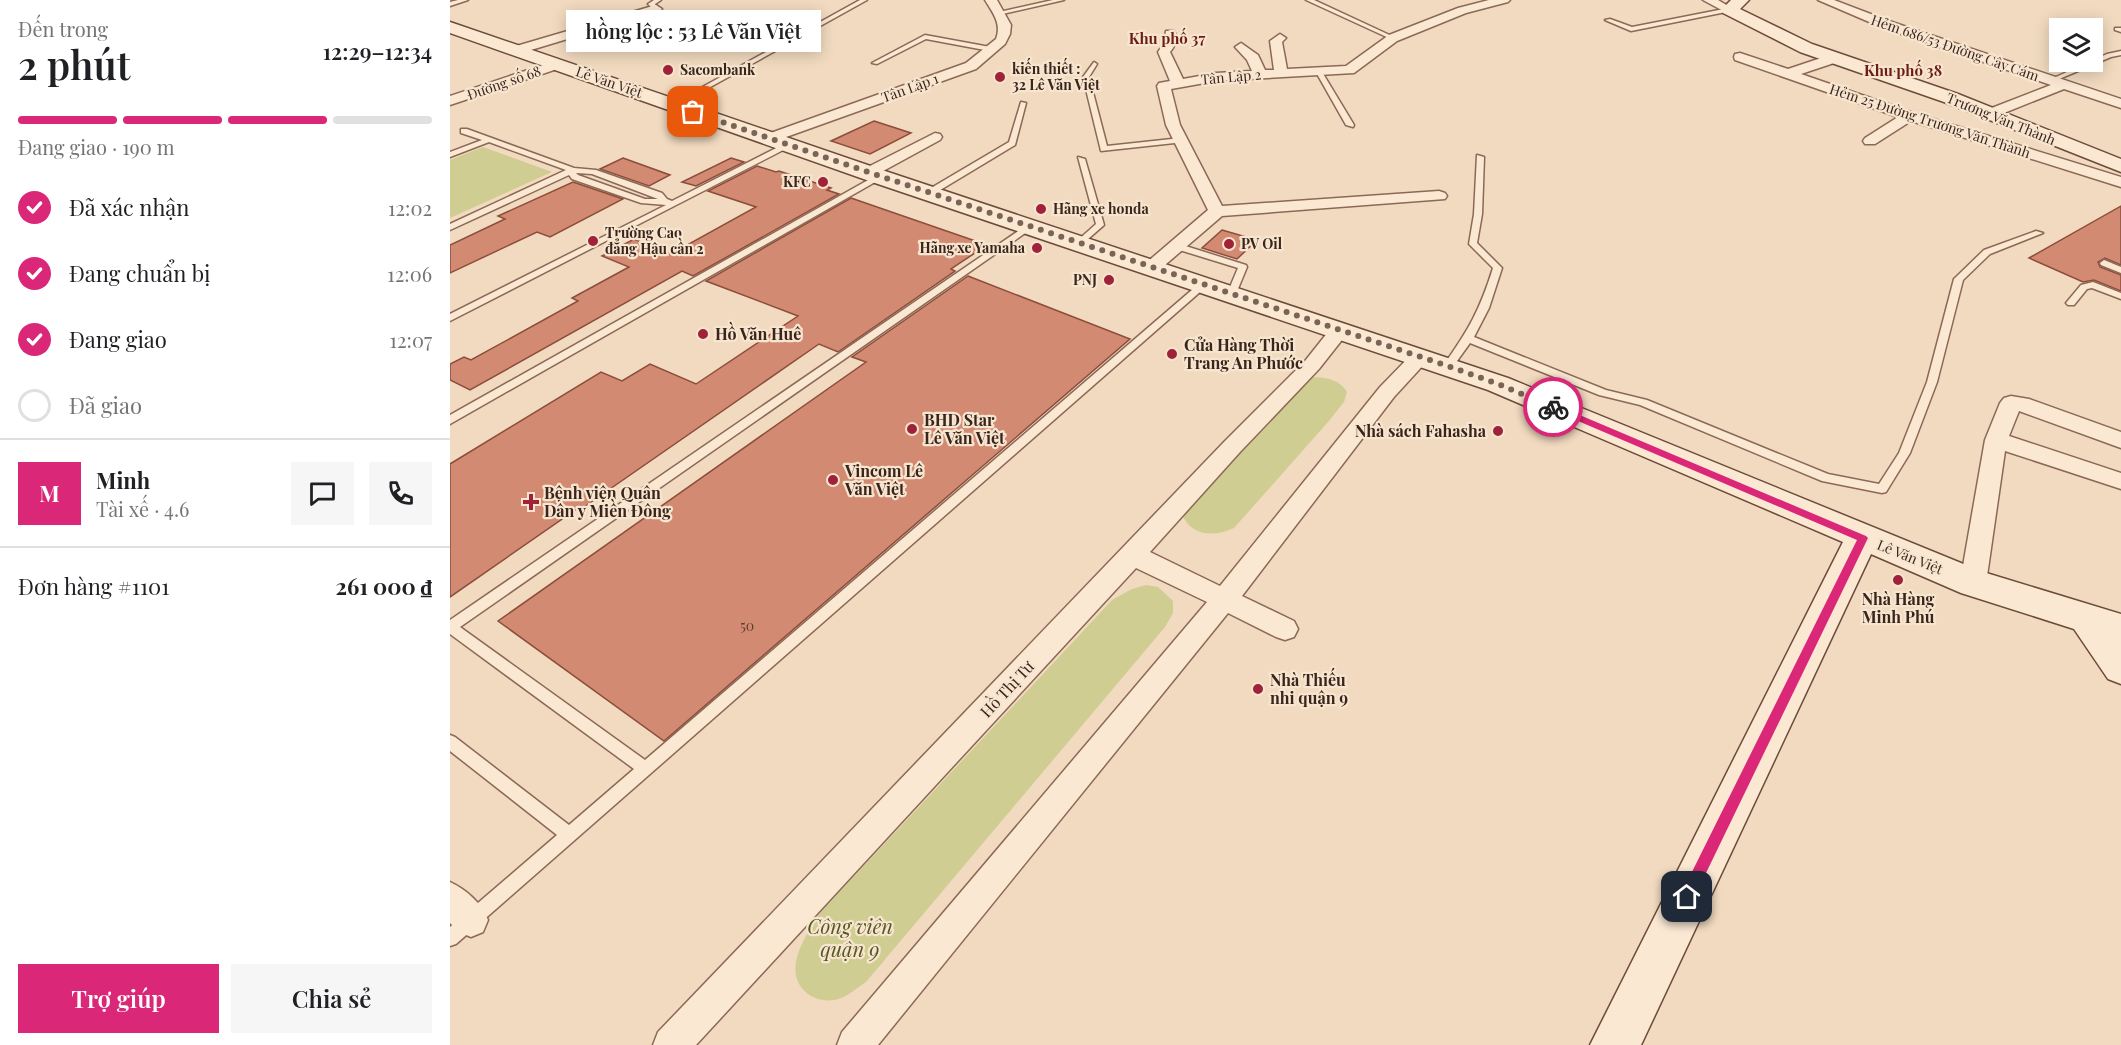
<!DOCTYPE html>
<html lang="vi">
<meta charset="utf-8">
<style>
body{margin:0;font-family:"Playfair Display",serif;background:#f6f6f6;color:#202124;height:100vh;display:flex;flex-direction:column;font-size:22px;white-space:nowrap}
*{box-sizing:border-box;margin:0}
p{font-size:20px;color:#757577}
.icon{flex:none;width:33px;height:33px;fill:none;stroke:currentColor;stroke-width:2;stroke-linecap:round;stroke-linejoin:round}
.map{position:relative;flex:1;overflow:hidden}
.drawer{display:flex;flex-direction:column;background:#fff;width:450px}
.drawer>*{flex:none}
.tools{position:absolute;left:1599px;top:18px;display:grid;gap:12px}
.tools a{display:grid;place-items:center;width:54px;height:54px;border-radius:0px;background:#fff;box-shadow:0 3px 15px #0003;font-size:30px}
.pin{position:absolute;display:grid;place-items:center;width:51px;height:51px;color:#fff;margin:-26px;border-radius:12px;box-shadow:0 3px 9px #0006}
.courier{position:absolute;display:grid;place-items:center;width:60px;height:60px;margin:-30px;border:4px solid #db2777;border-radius:50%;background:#fff;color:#222;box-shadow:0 2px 8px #0007}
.bubble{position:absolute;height:42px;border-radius:0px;background:#fff;box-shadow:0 3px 15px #0003;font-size:20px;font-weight:600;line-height:42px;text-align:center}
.headline em{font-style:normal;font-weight:600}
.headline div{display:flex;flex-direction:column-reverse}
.headline{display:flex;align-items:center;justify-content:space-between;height:102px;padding:0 18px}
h1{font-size:39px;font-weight:600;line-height:45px}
.bar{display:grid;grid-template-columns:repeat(4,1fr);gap:9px 6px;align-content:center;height:72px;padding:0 18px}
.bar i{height:8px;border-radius:4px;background:#e0e0e0}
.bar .selected{background:#db2777}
.bar p{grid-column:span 4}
.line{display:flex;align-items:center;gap:15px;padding:0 18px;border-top:2px solid #e0e0e0}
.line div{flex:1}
.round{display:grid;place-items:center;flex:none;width:63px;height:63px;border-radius:0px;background:#f6f6f6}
ol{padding:0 18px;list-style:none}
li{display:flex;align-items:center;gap:18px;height:66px}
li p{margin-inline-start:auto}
li .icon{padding:6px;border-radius:50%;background:#db2777;color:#fff;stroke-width:4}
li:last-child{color:#757577}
li i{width:33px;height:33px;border:3px solid #e0e0e0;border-radius:50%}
.primary-button{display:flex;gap:12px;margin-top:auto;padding:12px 18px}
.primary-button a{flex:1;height:69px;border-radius:0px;background:#db2777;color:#fff;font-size:24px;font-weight:600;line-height:69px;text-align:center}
.primary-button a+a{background:#f6f6f6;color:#202124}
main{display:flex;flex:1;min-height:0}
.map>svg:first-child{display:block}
</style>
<main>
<section class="drawer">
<div class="headline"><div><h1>2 phút</h1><p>Đến trong</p></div><em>12:29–12:34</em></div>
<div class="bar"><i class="selected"></i><i class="selected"></i><i class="selected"></i><i></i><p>Đang giao · 190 m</p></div>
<ol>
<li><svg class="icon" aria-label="check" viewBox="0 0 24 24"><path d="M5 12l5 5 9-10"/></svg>Đã xác nhận<p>12:02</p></li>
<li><svg class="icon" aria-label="check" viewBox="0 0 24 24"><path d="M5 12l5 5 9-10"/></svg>Đang chuẩn bị<p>12:06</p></li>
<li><svg class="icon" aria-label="check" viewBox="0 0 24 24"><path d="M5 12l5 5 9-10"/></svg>Đang giao<p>12:07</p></li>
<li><i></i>Đã giao</li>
</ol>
<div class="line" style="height:108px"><b class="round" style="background:#db2777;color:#fff">M</b><div><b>Minh</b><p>Tài xế · 4.6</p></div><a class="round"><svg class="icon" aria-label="chat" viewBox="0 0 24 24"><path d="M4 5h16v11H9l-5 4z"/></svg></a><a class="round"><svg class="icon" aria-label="phone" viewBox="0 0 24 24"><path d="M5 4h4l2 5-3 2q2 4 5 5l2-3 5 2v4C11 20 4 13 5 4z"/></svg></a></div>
<div class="line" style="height:78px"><div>Đơn hàng #1101</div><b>261 000 ₫</b></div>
<div class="primary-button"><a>Trợ giúp</a><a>Chia sẻ</a></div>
</section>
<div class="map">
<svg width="1671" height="1045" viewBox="0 0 1671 1045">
<rect width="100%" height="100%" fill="#f1dabf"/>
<g fill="#d0cd93">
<polygon points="33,147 102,172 0,218 0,160"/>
<path d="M865,377C878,378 890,380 897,392L894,402L878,422L784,528C765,537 741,537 732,514L853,381Z"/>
<path d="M696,585L708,587L723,601V613L715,627L416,982C408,987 397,997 388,999C379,1002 368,1000 361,996C329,976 354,938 369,914L662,600L682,589Z"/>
</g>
<g fill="#d28a72" stroke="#8c4d3a" stroke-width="1.5">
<polygon points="424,121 461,133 420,154 381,141"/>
<polygon points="173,158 220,175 199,186 150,169"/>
<polygon points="281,158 294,162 246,186 232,182"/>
<polygon points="307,166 326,172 329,171 381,188 377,190 389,194 243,276 232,271 20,390 0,380 0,364 14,357 21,360 128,301 122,298 179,267 152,256 184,239 221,254 306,207 258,191"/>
<polygon points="123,182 173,199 100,237 87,232 0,273 0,245 55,219 48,216"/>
<polygon points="401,198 537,245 501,269 505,271 388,352 369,344 134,507 131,506 0,597 0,464 151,372 172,381 200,364 246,384 348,316 256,281"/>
<polygon points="1671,206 1671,265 1655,258 1648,262 1650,267 1671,275 1671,291 1644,280 1633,282 1579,258"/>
<polygon points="772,230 807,240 787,259 752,248"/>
<polygon points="518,276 680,339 214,741 48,621 416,362 402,357"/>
</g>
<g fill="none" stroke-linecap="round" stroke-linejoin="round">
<defs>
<g id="lane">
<polygon points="8,0 18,0 0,6 0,2"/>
<polygon points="204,0 211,0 205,4 208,10 204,10 198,4"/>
<polygon points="410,0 417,0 226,106 220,105"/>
<polygon points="603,0 614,0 548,15 545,13"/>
<polygon points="856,0 864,0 946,38 941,39"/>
<polygon points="1279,8 1281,11 1181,31 1155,20 1160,19 1182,27"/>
<polygon points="1665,28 1671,28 1671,32 1665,30"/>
<polygon points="475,35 540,47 543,49 540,51 476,39 427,64 422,63"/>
<polygon points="1671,51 1671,55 1661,57 1602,82 1597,81 1657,54"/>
<polygon points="644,62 647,64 639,77 657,146 731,138 734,138 734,142 651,151 633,77"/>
<polygon points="867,71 872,72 904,125 903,127 896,125 866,72"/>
<polygon points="571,102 576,103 565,145 482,195 476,195 476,191 559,142"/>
<path d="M11,129H17L124,168L146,170L212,193L217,199L222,201L336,143L343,145L0,321V314L216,205L191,203L122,179L119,175L0,230V224L116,170L39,142L0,157V152L32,140L11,133ZM126,173L142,174L208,199H195L128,175Z"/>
<path d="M1027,155L1034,157L1032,214L1027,243L1052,268L1039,308L1024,337L1156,390L1197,400L1378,474L1429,484L1449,453L1477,382L1504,279L1534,250L1586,231L1593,233L1540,254L1513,280L1487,382L1460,453L1436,492L1432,493L1372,481L1190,405L1149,395L1020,343L1002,368H994L993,366C1018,331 1030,310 1043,268L1019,244L1024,214Z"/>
<polygon points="628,157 635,159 654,225 630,246 626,243 627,241 646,224"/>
<polygon points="427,175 434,177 0,424 0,415"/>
<polygon points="577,225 584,227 10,627 195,760 750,283 753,282 758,285 6,944 0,946 0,927 107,835 0,751 0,735 5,737 119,825 184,769 0,634 0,620"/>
<polygon points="726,243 796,265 797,267 785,296 779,296 777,294 788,268 723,248 722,246"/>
<polygon points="1654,260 1671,267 1671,273 1651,265 1650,263"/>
<polygon points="1643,282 1671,293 1671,299 1642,288 1637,289 1624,305 1618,305 1616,303 1631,285"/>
</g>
<g id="street">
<path d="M535,0H547L561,25L560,34L555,44L526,69L325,141L320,142L313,138L315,135L516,63L546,39C552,24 543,13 535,0Z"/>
<path d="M1039,0H1060L1058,2L1016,13L947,41L904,73L766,81L721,89L730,125L772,206L989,191L995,193L997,196L995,199L772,216L708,271H696L693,267L696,263L758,210L716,125L707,86L709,83L720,81L708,52L714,43L716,31H724C729,39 725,46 720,52L733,79L766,73L802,71L797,60L785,47L791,43L808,55L815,70H824L820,41L830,34L836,38L832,42L837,69L896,66L939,35L1008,8Z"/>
<polygon points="1253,0 1268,0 1285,10 1279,14"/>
<polygon points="1368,0 1384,0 1439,21 1671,99 1671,108 1614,89 1544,117 1534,117 1532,114 1534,111 1601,85 1431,27"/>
<polygon points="206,5 212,9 210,11 71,53 63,53 61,50 63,47"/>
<polygon points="1290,53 1338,69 1380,55 1390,55 1391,58 1390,61 1351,74 1464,113 1671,177 1671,187 1461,121 1425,144 1415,144 1413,141 1415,138 1448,117 1285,60 1284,57 1285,54"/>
<polygon points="108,60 113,61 115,64 113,67 0,105 0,96"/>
<polygon points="485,133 490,134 492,137 490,140 424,176 412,176 410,173 412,170"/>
<polygon points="889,325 896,327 899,331 869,369 790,452 700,552 770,586 930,387 963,353 970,351 977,353 980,357 977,361 944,397 792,596 844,621 848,629 844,637 835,640 826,637 778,613 428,1045 387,1045 392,1032 757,602 686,568 246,1045 203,1045 208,1032 774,442 855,361 882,327"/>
<polygon points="1561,396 1579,399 1671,432 1671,448 1569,411 1559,436 1671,473 1671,489 1555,451 1536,583 1532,590 1523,593 1514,590 1510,583 1535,440 1550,403 1554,398"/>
<path d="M0,882C17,890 31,903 38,920L33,932L21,937L9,932L0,923Z"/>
</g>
<g id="secondary">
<polygon points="1281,0 1299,0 1290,9 1362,44 1508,94 1671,159 1671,172 1494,102 1350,52 1273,13 1271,10"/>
<polygon points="0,22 438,172 1058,378 1533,572 1671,614 1671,684 1658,679 1624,629 1511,593 1421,554 1191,1045 1140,1045 1393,542 1038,390 422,182 0,33"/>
</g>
</defs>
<use href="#lane" stroke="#8b6956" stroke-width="3"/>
<use href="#street" stroke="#8b6956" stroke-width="3"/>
<use href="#secondary" stroke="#6d4b3a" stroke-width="3"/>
<use href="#lane" fill="#fbe8d3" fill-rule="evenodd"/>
<use href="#street" fill="#fbe8d3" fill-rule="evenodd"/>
<use href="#secondary" fill="#fbe8d3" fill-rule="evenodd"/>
</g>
<polygon fill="#db2777" points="1100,405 1106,405 1416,536 1418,538 1242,902 1237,904 1232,902 1231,897 1232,892 1407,540 1100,409"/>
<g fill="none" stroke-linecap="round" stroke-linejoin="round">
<polyline stroke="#796455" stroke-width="6" stroke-dasharray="0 10.8" points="243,112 418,172 998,366 1048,384 1103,407"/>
</g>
<g fill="#9e2238" stroke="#f8e5cf" stroke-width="2">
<circle cx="218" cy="70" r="6"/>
<circle cx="550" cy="77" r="6"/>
<circle cx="373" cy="182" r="6"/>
<circle cx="591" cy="209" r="6"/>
<circle cx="143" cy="241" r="6"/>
<circle cx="779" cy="244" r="6"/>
<circle cx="587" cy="248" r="6"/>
<circle cx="659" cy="280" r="6"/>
<circle cx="253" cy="334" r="6"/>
<circle cx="722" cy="354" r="6"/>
<circle cx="462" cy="429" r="6"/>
<circle cx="1048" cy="431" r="6"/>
<circle cx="383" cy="480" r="6"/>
<path d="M78 493h6v6h6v6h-6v6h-6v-6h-6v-6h6z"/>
<circle cx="1448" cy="580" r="6"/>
<circle cx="808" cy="689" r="6"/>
</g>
<g text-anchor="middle" stroke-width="4.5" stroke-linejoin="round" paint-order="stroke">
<g font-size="14" fill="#39251c" stroke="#f8e5cf">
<text transform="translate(1505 48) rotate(19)" y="5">Hẻm 686/53 Đường Cây Cám</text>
<text transform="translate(781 77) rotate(-5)" y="5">Tân Lập 2</text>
<text transform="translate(159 82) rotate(19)" y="5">Lê Văn Việt</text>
<text transform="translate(54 83) rotate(-19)" y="5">Đường số 68</text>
<text transform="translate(460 88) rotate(-20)" y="5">Tân Lập 1</text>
<text transform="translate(1551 119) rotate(22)" y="5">Trương Văn Thành</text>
<text transform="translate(1480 121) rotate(18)" y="5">Hẻm 25 Đường Trương Văn Thành</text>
<text transform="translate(1460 557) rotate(22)" y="5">Lê Văn Việt</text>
</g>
<g font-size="14" font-weight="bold" fill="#39251c" stroke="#f8e5cf" text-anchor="start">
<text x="562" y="74">kiến thiết :<tspan x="562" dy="16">32 Lê Văn Việt</tspan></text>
<text x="230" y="75">Sacombank</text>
<text x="361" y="187" text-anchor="end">KFC</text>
<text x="603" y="214">Hãng xe honda</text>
<text x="155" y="238">Trường Cao<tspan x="155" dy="16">đẳng Hậu cần 2</tspan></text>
<text x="791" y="249">PV Oil</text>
<text x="575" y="253" text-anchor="end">Hãng xe Yamaha</text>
<text x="647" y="285" text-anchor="end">PNJ</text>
</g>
<g font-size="14" fill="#5f3e32">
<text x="297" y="631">50</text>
</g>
<g font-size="15" font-weight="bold" fill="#691c18" stroke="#f8e5cf">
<text x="717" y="44">Khu phố 37</text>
<text x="1453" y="76">Khu phố 38</text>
</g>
<g font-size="16" font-weight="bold" fill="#39251c" stroke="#f8e5cf" text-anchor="start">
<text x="265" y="340">Hồ Văn Huê</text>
<text x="734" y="351">Cửa Hàng Thời<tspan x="734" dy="18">Trang An Phước</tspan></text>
<text x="474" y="426">BHD Star<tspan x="474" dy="18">Lê Văn Việt</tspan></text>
<text x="1036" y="437" text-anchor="end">Nhà sách Fahasha</text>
<text x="395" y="477">Vincom Lê<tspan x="395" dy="18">Văn Việt</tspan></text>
<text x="94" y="499">Bệnh viện Quân<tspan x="94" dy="18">Dân y Miền Đông</tspan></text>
<text x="1448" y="605" text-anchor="middle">Nhà Hàng<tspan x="1448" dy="18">Minh Phú</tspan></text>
<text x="820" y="686">Nhà Thiếu<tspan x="820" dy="18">nhi quận 9</tspan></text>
</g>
<g font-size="16" fill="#39251c" stroke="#f8e5cf">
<text transform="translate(557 689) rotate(-47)" y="6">Hồ Thị Tư</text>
</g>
<g font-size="20" font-style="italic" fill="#535721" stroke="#f8e5cf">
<text x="400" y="934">Công viên<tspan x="400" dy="23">quận 9</tspan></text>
</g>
</g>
</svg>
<div class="tools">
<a><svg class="icon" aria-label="layers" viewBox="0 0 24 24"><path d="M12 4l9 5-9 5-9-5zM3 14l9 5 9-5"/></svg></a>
</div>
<div class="pin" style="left:243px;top:112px;background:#ea580c"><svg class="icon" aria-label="bag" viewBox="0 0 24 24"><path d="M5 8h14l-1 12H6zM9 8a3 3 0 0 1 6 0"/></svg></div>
<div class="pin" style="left:1237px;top:897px;background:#1f2937"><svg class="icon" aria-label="home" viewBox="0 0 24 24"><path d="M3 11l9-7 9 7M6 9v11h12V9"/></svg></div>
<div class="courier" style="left:1103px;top:407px"><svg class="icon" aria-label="bike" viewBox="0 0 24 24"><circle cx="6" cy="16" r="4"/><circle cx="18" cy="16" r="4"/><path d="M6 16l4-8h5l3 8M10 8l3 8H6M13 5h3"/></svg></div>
<div class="bubble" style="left:116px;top:10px;width:255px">hồng lộc : 53 Lê Văn Việt</div>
</div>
</main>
